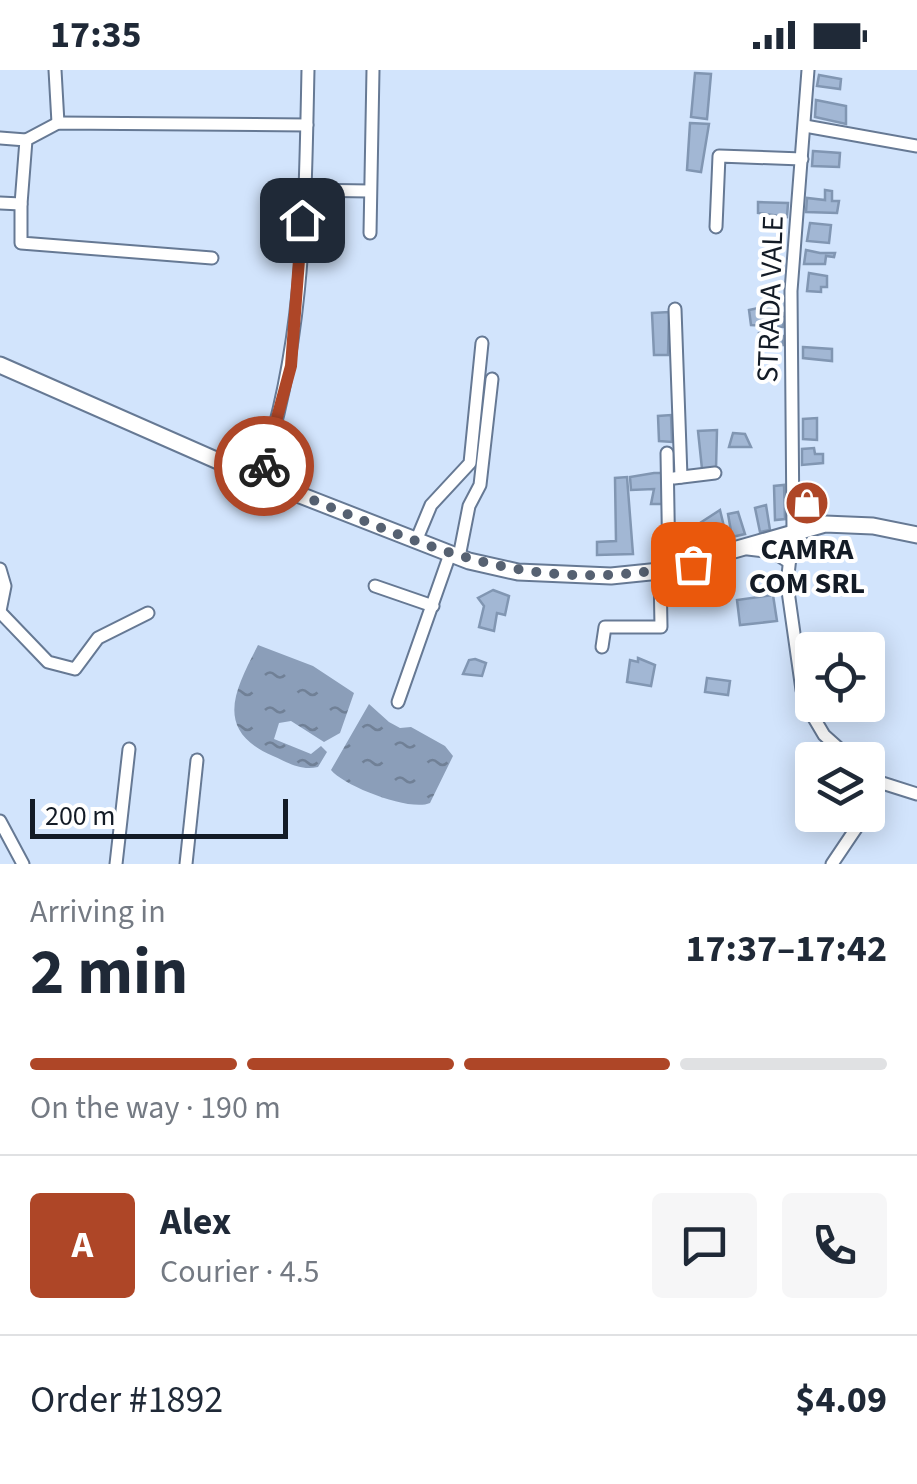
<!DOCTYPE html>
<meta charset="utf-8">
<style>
body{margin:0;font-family:"Source Sans 3",sans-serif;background:#f6f6f7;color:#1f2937;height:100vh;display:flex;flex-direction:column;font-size:38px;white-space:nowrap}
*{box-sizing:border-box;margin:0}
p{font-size:32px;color:#747a83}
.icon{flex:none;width:55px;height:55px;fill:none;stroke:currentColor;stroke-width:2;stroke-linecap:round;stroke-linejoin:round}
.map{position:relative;height:794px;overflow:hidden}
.details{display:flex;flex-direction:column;background:#fff;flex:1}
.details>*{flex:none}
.fabs{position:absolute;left:795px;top:562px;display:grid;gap:20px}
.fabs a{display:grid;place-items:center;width:90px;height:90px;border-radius:10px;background:#fff;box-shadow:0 5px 25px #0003;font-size:50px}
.scale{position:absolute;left:30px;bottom:25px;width:258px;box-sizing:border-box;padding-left:10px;border:5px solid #131b26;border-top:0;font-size:28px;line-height:35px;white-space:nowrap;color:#131b26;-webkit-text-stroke:8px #fff;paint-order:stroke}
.pin{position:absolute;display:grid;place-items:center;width:85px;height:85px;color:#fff;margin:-42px;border-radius:20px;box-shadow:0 5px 15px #0006}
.courier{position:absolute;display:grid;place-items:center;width:100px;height:100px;margin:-50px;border:8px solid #ae4627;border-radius:50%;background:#fff;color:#222;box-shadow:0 2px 12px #0007}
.head em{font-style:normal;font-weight:700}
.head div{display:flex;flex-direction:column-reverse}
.head{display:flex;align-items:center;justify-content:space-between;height:170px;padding:0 30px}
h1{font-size:65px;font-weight:700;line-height:75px}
.bar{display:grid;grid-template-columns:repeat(4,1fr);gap:15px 10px;align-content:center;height:120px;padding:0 30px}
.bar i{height:12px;border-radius:8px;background:#e0e1e3}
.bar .current{background:#ae4627}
.bar p{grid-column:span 4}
.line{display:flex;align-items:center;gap:25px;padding:0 30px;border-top:2px solid #e0e1e3}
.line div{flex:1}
.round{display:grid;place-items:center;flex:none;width:105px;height:105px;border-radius:10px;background:#f6f6f7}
.status{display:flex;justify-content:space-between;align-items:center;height:70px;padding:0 50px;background:#fff;direction:ltr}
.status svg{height:28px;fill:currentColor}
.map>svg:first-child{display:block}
</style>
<div class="status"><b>17:35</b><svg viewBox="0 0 49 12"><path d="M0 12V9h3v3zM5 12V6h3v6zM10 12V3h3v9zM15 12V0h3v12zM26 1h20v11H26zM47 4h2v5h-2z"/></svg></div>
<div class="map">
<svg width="917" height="794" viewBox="0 0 917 794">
<defs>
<pattern id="water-ripples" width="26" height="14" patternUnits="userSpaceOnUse" patternTransform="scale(2.5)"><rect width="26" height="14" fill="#8b9eb9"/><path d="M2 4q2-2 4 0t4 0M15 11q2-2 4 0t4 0" fill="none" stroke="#708096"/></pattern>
</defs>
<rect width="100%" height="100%" fill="#d2e4fc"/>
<g fill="url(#water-ripples)">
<path d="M258,575L313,596L354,623L340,663L324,672L291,651L279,653L274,669L311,684L321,676L327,682L318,697C301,701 289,693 273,686C213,660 235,620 258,575Z"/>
<path d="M369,634L389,652L400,658L411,657L445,676L453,686L430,733C410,742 344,716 331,700Z"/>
</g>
<g fill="#a2b7d4" stroke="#8196b2" stroke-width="2.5">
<polygon points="695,3 711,4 707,49 691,47"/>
<polygon points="819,5 841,9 840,19 817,16"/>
<polygon points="816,30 846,36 846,54 815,47"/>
<polygon points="690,53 709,54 701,102 687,100"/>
<polygon points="813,81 840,83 839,97 812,96"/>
<polygon points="825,120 832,121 832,131 839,131 837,143 806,142 807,128 825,130"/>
<polygon points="758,132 788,133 787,147 758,143"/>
<polygon points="810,153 831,155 829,173 807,171"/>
<polygon points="806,180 820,183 835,183 834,187 826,186 825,194 804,194"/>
<polygon points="809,203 827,206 827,217 821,217 821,222 807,221"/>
<polygon points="763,237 783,243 783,257 751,255 749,240"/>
<polygon points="669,242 668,285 654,285 652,243"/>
<polygon points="769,262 783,266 783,275 761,276 759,263"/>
<polygon points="803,277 832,279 832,291 803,288"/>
<polygon points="671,345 672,372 659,371 658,346"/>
<polygon points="817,348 817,370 803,369 803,349"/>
<polygon points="717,360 716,399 702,399 698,361"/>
<polygon points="733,363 745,364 751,377 729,377"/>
<polygon points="814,378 815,384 823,384 823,393 802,395 802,379"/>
<polygon points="654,403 663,403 663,434 651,434 654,419 631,420 630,407"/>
<polygon points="627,407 633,484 597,485 597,472 616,471 615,408"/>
<polygon points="784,415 785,449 775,450 774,416"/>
<polygon points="818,417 812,440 802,442 801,418"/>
<polygon points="766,435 770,460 760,462 755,438"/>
<polygon points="720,440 726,465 706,469 700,453"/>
<polygon points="738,442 745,464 732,467 728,444"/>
<polygon points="695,455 697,471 676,478 674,461"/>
<polygon points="493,520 509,526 505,545 497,543 494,561 479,557 484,536 478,528"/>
<polygon points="773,525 777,551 740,555 737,530"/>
<polygon points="638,588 655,595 651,616 627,612 630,590 638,592"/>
<polygon points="475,589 486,593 482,606 463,604 469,590"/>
<polygon points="707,608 730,611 728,625 705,622"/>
</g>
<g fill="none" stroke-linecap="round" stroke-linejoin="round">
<defs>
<g id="minor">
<polyline points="55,0 58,53"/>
<polyline points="808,0 791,221 793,460 787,514 802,620 811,643 824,665 852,690"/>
<polyline points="805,56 917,76"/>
<polyline points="0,68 26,70"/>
<polyline points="304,120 369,121"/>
<polyline points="0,133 21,134 26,70 58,53 307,55"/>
<polyline points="21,134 21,173 212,188"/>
<polyline points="716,157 719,86 802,89"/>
<polyline points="370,163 373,0"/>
<polyline points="675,239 681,407"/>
<polyline points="667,383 669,499"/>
<polyline points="674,408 715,403"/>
<path d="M259,409C305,277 305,138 308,0"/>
<polyline points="416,471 431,435 470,393 482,273"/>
<polyline points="748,479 773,482 789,492"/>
<polyline points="459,487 469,436 480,415 492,309"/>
<polyline points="0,499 5,516 0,541"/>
<polyline points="375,516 433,536"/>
<polyline points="0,542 48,592 75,599 98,568 148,543"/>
<polyline points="602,577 605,557 661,557 660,501"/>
<polyline points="398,632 450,484"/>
<polyline points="868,703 879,712 917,724"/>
<polyline points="868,740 879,712"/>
<polyline points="0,751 23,794"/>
<polyline points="116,794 129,679"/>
<polyline points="186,794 197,690"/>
<polyline points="832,794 865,745"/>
</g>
<polyline id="major" points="0,295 259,409 469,491 518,502 611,506 660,501 825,454 873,456 917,465"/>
</defs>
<use href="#minor" stroke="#667994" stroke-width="15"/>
<use href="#major" stroke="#667994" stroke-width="19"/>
<use href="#minor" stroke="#fff" stroke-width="11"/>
<use href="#major" stroke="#fff" stroke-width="15"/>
</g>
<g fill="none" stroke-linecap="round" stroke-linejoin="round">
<path stroke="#566171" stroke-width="10" stroke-dasharray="0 18" d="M264,396L260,409C419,470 515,531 693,494"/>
<polyline stroke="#ae4627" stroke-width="12" points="264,396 291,296 302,150"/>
</g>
<defs>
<symbol id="shop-disc" viewBox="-11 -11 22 22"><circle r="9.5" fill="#ae4627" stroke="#fff"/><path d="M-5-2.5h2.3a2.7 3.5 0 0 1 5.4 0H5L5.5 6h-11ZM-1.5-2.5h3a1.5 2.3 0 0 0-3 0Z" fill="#fff"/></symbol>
</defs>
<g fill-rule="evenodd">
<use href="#shop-disc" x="782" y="408" width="50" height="50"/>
</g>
<g text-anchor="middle" stroke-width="8" stroke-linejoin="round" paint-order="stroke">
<g font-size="30" fill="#131b26" stroke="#fff">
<text transform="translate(770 229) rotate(-88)" y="10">STRADA VALE</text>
</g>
<g font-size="30" font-weight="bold" fill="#131b26" stroke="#fff">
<text x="807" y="489">CAMRA<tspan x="807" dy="34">COM SRL</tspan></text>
</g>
</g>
</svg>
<div class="fabs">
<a><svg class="icon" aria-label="locate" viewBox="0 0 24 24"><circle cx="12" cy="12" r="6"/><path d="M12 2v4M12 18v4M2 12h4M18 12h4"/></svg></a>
<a><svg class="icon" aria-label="layers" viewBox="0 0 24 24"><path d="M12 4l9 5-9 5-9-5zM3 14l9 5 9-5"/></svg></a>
</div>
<div class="scale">200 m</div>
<div class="pin" style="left:693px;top:494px;background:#ea580c"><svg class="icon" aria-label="bag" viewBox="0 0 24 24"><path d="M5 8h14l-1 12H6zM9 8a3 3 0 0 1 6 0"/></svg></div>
<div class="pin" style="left:302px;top:150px;background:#1f2937"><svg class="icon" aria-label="home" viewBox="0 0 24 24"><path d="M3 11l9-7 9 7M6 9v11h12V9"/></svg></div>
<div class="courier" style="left:264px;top:396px"><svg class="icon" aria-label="bike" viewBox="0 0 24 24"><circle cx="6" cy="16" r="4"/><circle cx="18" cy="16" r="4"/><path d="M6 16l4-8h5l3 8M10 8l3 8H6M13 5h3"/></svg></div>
</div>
<section class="details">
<div class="head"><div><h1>2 min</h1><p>Arriving in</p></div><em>17:37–17:42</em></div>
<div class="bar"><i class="current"></i><i class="current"></i><i class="current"></i><i></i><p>On the way · 190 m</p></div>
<div class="line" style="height:180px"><b class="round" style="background:#ae4627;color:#fff">A</b><div><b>Alex</b><p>Courier · 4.5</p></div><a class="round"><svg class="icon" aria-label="chat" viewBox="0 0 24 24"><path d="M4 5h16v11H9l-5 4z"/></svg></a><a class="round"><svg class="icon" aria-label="phone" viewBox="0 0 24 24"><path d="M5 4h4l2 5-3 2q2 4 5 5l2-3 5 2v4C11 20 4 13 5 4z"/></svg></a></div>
<div class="line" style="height:130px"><div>Order #1892</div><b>$4.09</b></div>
</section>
